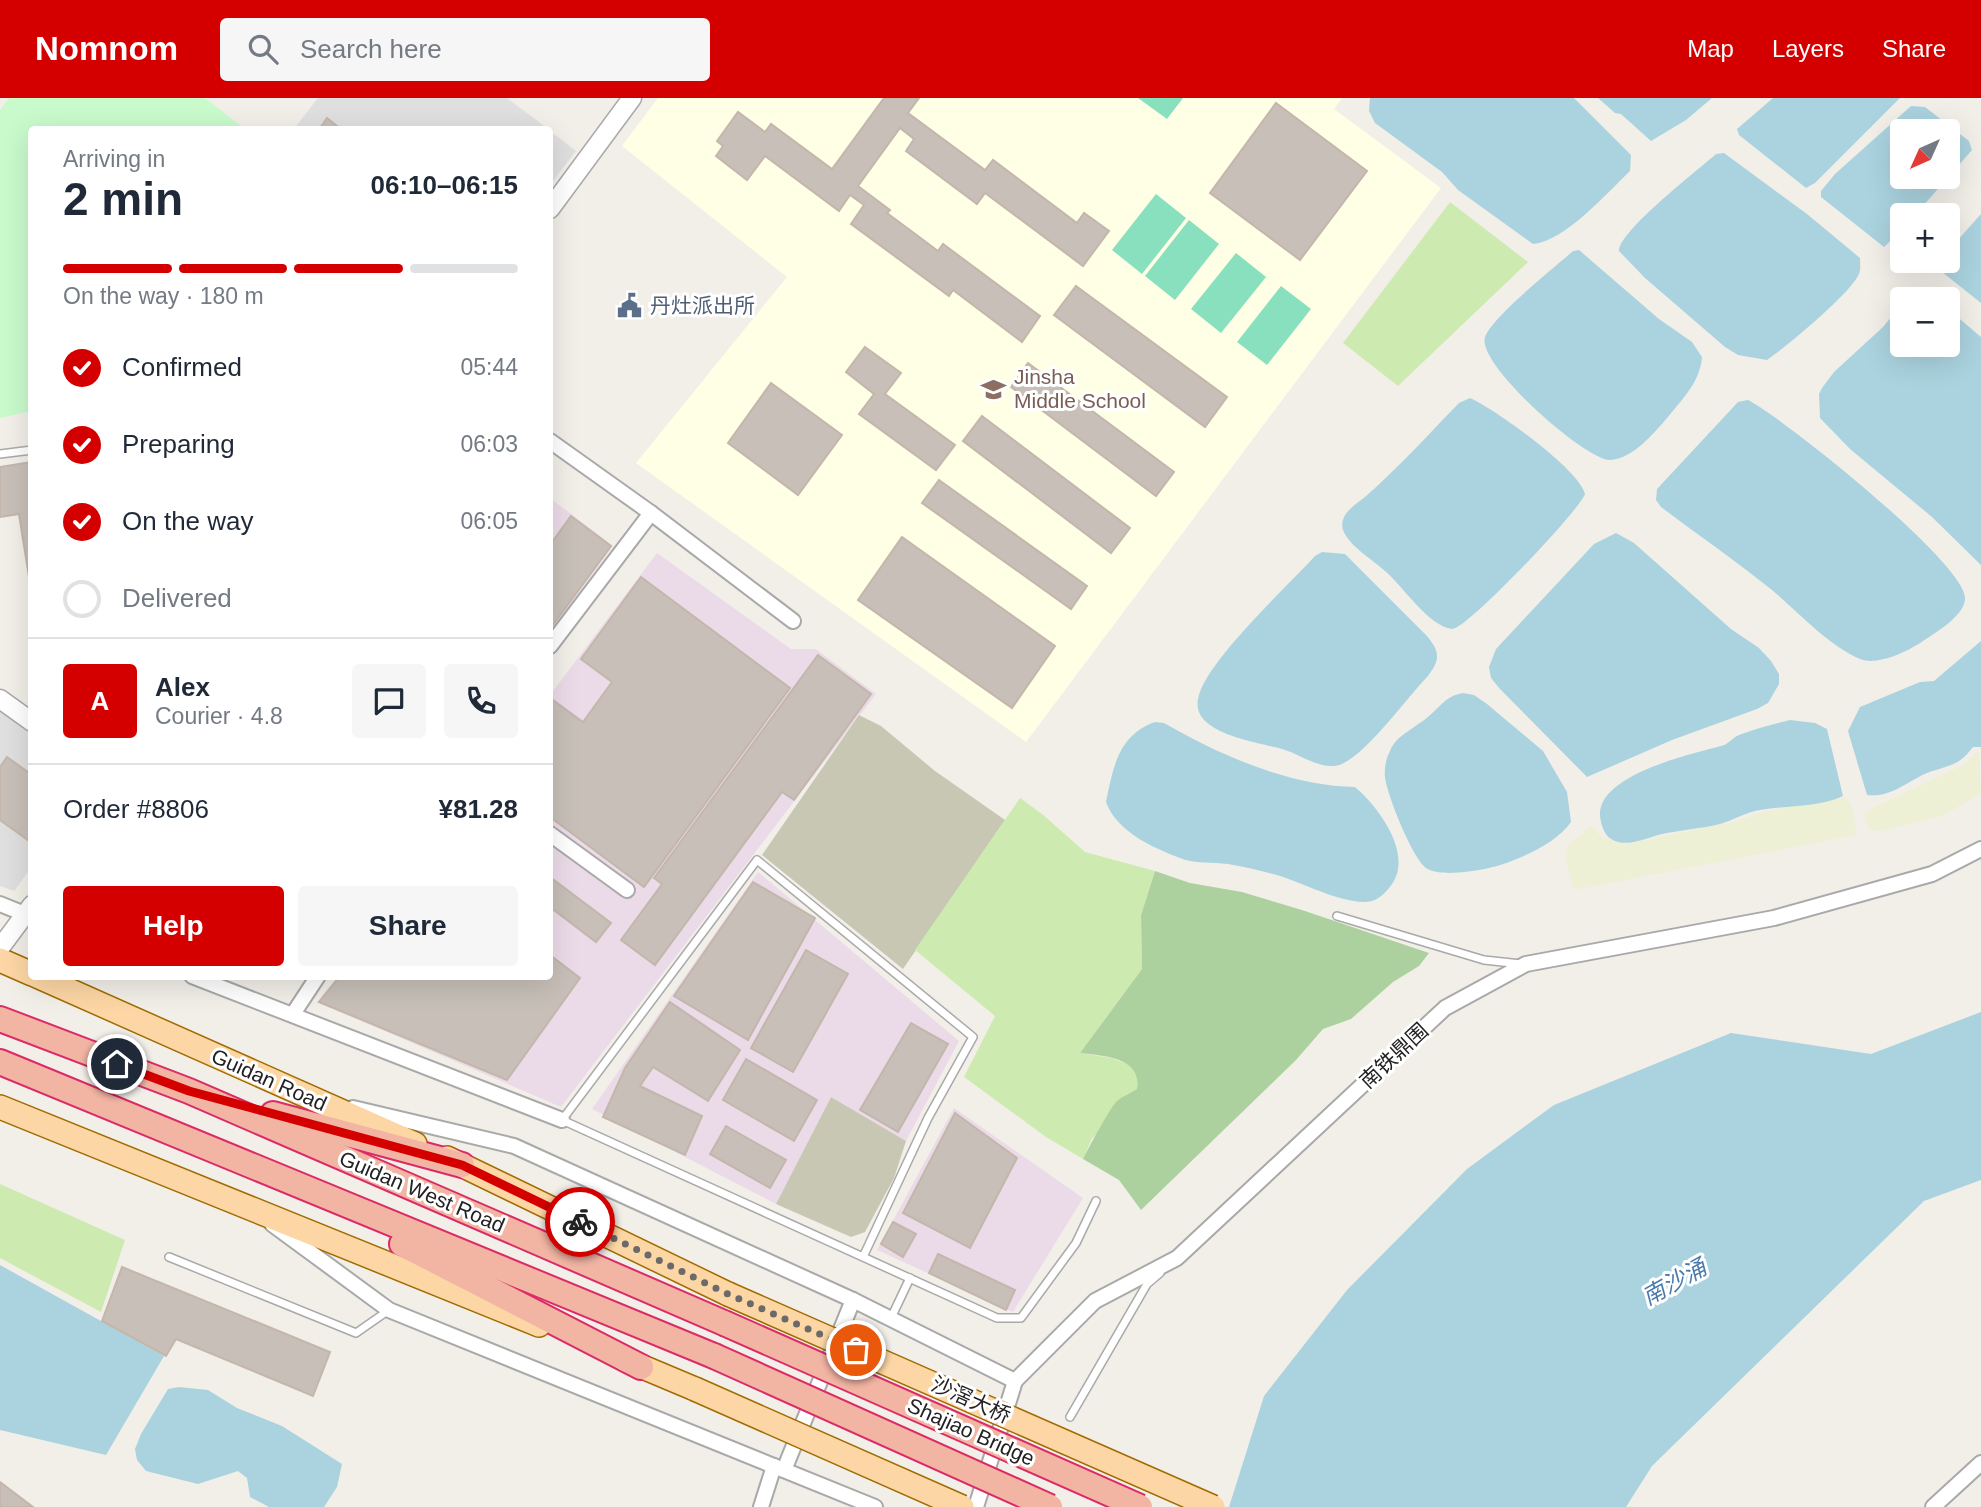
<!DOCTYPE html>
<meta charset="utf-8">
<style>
body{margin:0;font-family:Arial,"Noto Sans SC",sans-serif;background:#f6f6f7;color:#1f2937;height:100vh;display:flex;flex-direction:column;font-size:26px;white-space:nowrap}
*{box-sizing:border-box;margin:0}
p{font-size:23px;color:#747a83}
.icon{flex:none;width:38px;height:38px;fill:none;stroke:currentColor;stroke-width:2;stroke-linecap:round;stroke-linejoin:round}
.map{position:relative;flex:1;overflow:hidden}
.sheet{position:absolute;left:28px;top:28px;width:525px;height:854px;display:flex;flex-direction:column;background:#fff;border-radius:7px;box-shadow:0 7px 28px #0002}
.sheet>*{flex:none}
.needle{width:46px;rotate:225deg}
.fabs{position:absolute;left:1890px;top:21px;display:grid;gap:14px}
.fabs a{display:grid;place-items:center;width:70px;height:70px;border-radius:7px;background:#fff;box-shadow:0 7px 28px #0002;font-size:35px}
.pin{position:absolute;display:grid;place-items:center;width:60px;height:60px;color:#fff;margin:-30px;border:4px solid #fff;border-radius:50%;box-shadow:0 2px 7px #0007}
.courier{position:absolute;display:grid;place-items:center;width:70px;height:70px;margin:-35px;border:5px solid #d40000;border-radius:50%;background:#fff;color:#222;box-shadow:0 2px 9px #0007}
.summary em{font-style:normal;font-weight:700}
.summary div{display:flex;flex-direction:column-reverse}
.summary{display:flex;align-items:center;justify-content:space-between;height:119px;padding:0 35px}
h1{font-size:46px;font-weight:700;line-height:52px}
.bar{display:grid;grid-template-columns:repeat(4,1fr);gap:10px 7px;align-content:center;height:84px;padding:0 35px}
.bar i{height:9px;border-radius:5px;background:#e0e1e3}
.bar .active{background:#d40000}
.bar p{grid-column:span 4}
.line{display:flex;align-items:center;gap:18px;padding:0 35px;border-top:2px solid #e0e1e3}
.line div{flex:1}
.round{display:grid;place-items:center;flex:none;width:74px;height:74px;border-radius:7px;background:#f6f6f7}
ol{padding:0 35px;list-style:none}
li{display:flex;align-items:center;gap:21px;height:77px}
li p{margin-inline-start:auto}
li .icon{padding:7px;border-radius:50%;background:#d40000;color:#fff;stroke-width:4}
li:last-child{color:#747a83}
li i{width:38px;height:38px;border:4px solid #e0e1e3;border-radius:50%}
.action{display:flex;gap:14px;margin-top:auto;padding:14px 35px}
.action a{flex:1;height:80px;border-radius:7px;background:#d40000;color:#fff;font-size:28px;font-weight:700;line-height:80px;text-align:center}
.action a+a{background:#f6f6f7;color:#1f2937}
header{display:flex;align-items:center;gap:42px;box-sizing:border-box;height:98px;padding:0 35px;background:#d40000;color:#fff}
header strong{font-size:33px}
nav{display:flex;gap:38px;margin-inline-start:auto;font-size:24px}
.search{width:490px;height:63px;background:#f6f6f7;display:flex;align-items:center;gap:18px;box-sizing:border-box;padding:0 24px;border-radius:7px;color:#747a83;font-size:26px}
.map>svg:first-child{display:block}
</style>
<header>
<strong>Nomnom</strong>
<div class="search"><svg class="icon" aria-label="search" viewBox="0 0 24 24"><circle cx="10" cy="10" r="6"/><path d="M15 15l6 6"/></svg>Search here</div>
<nav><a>Map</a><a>Layers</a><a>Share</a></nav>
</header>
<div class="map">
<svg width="1981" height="1409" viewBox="0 0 1981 1409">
<rect width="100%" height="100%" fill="#f2efe9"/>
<g fill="#e0dfdf">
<polygon points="318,0 507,0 548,31 293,32"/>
<polygon points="550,33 576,53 550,87"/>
<polygon points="0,593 31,616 31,770 14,793 0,788"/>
</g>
<g fill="#ebdbe8">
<polygon points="550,400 613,448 550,534"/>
<polygon points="657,455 791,551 816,551 876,596 561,1009 317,904 337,879 550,878 550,597"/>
<polygon points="758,774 959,943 906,1043 831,999 776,1106 592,1011"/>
<polygon points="954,1010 1083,1100 1013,1214 877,1152"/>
</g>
<polygon fill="#ffffe5" points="658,0 1342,0 1334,11 1441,90 1026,644 636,365 787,179 622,48"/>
<g fill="#c7c7b4">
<polygon points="859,617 881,628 935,673 1005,722 903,871 762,757"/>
<polygon points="831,999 906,1043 894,1080 865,1134 851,1139 776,1106"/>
</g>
<g fill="#eef0d5">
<polygon points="1979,652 1981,695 1943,718 1880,733 1869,732 1864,716 1868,712 1965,666"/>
<polygon points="1845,699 1851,705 1857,737 1574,792 1572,787 1565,759 1568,747 1591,728 1602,739 1625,746 1732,724 1766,713"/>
</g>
<g fill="#cdebb0">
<polygon points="1450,104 1528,164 1398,288 1343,245"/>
<polygon points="1020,700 1042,716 1085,754 1155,773 1141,817 1142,871 1080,955 1112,960 1132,968 1138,981 1137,991 1115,1005 1100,1034 1092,1040 1083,1061 1046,1039 964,979 995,918 915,852"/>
<polygon points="0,1086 125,1142 101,1214 0,1160"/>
</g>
<path fill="#add19e" d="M1155,773L1190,785L1242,794L1302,812L1429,855L1419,868L1393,884L1351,921L1323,931L1296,962L1141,1112L1119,1082L1083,1061C1088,1051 1111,1008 1117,1003C1123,998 1131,995 1137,991C1142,959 1104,958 1080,955L1142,871L1141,817Z"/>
<polygon fill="#c8facc" points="9,0 205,0 245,31 32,32 31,313 0,320 0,12"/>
<g fill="#88e0be">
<polygon points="1138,0 1183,0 1167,21"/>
<polygon points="1156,96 1186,120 1142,176 1112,152"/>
<polygon points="1189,122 1219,146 1175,202 1145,178"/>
<polygon points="1236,155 1266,179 1221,235 1191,211"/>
<polygon points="1281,188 1311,211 1267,267 1237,244"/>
</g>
<g fill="#aad3df" fill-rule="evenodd">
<path d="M1370,0H1574L1631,57L1630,73C1607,95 1565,143 1533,146L1458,92L1442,74L1375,25L1369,13Z"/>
<polygon points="1598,0 1712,0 1686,22 1651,43 1621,16 1615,15"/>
<polygon points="1773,0 1900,0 1815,85 1806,90 1739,37 1737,31"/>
<path d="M1911,8L1925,9L1969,43L1972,52L1915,117H1902V132L1884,149L1821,99V93L1835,76ZM1902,33H1948V79H1902Z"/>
<path d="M1724,55L1807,116L1860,160C1860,165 1861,171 1859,176C1851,195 1786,249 1767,262L1738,257L1725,249L1645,180L1619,153C1619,133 1698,72 1716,56Z"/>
<polygon points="1981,116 1981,205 1937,170 1940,163 1948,163 1948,153"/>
<path d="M1579,152L1659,221L1692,244L1702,259C1700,284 1683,300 1668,319C1654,335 1633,361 1610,362C1585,362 1476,266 1485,239C1493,218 1554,170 1573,153Z"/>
<polygon points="1902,206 1902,247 1948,247 1948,211 1981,239 1981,467 1932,419 1850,351 1820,320 1819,296 1822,290 1834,274 1883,229"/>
<path d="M1470,300C1495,311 1580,372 1585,396C1580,412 1465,533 1452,531C1428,528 1403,488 1385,473C1372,461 1350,449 1343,432C1342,430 1342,424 1343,422C1345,413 1357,405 1365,399C1398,370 1428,337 1459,305Z"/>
<path d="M1748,302C1782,319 1968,467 1965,501C1964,519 1933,536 1920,545C1906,554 1877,568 1860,561C1828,547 1799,515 1772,492C1736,463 1698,437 1661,409L1656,402L1657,391L1738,304Z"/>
<polygon points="1616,435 1634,445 1731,531 1759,550 1771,563 1779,576 1779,586 1768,605 1757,611 1672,642 1587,679 1500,591 1491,580 1489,569 1496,551 1594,446"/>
<path d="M1322,454L1345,456L1426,537C1440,553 1441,562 1427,579C1406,601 1368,654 1342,666C1323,674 1300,656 1282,651C1259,644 1191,636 1198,601C1204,565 1288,488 1315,458Z"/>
<path d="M1981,543V649H1973C1958,669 1948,667 1927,675C1906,684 1891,700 1867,697L1848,633L1860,609L1920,584L1934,583Z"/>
<path d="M1463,595L1474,597L1487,606L1543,653L1567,694L1571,724C1558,743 1530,756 1509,764C1492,771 1442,781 1426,770C1412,759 1387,697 1385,679C1384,671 1386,660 1390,653C1396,637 1417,629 1429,618C1442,607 1446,598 1463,595Z"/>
<path d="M1790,622L1815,625L1827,631L1843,698C1817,710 1788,707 1760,712C1746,714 1734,722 1720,726C1700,731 1678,732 1658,737C1644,741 1625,750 1611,741C1604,737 1601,726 1600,718C1597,677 1691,656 1721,648C1728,647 1732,640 1739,637C1755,631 1773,626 1790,622Z"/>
<path d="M1155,624L1164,625C1220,657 1289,688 1355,689C1380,710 1416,760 1389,790C1385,795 1379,801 1372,803C1349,809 1303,785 1280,778C1263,773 1245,769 1228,766C1213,764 1194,766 1180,760C1153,750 1116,733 1106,704C1113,670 1118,637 1155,624Z"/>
<polygon points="1981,914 1981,1082 1924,1103 1652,1368 1626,1409 1229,1409 1264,1298 1347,1192 1467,1071 1554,1007 1731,935 1871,956"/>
<polygon points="0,1167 164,1258 106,1357 0,1332"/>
<polygon points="179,1289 208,1292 237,1310 282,1328 342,1366 337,1389 324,1409 269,1409 250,1399 247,1380 238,1373 198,1386 146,1373 137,1362 135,1351 141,1336 168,1291"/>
</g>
<g fill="#c7bfb8" stroke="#c4b6ab" stroke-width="2">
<polygon points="884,0 919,0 908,15 985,72 993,62 1077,125 1084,115 1109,133 1083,168 985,95 977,106 906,53 914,41 900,30 858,88 890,112 887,115 938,153 943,146 1040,218 1022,244 953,192 949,198 851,126 864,107 850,97 839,113 765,58 747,82 716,58 723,48 717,43 738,14 765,34 771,26 832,71"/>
<polygon points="1276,5 1367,73 1300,162 1210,95"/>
<polygon points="327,20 342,32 319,32"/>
<polygon points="1076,188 1227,299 1205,329 1054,217"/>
<polygon points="865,249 901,275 885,296 955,347 936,372 859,316 874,296 846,274"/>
<polygon points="1028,265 1174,374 1156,398 1011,289"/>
<polygon points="771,285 842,337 798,397 728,345"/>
<polygon points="982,318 1130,430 1111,455 963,343"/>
<polygon points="32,364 32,479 29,479 19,416 0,419 0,369"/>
<polygon points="939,382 1087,488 1071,511 922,405"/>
<polygon points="571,418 611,448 550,531 550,447"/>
<polygon points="902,439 1055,548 1012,610 858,502"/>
<polygon points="641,479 790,590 644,789 550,719 550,600 583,624 612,584 581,561"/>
<polygon points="818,557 871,596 794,702 782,694 655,867 621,842 662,786 654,780"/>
<polygon points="7,659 32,677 32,740 29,743 0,722 0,669"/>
<polygon points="550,779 611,825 596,844 550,809"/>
<polygon points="753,784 815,820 748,942 674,898"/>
<polygon points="806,852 848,876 793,974 751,950"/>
<polygon points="550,857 580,880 507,982 319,904 340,878 550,878"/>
<polygon points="670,904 740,952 708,1003 653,969 640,988 702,1018 685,1057 603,1019 625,970"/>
<polygon points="911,925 948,946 898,1034 860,1012"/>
<polygon points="746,961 817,1002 794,1043 723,1002"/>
<polygon points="955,1015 1017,1060 970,1150 903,1115"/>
<polygon points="726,1028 786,1062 770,1090 710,1056"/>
<polygon points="893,1124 916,1136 903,1159 881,1146"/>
<polygon points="938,1156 1015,1192 1006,1212 929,1175"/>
<polygon points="122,1169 330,1254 313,1298 176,1241 166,1258 102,1223"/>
<polygon points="0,1384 33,1409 0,1409"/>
</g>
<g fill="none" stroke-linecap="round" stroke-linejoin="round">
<defs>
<g id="service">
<polyline points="0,356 32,352"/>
<polyline points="1337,818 1484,862 1521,866"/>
<polyline points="169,1159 356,1235 389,1212"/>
<polyline points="863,1159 928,1020 973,939 757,762 562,1022 997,1220 1021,1220 1076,1145 1096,1103"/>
<polyline points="891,1220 910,1180"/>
<polyline points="1070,1319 1147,1186 1160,1175"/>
</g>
<g id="minor">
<polyline points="550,343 651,415 793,523"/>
<polyline points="550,548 651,415"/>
<polyline points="550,736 627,792"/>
<polyline points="0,806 32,819"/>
<polyline points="192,878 562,1022"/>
<polyline points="293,916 318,878"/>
<polyline points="353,1010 514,1048 853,1202 1015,1283"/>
<polyline points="272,1126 389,1212 875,1409"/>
<polyline points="784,1372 853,1202"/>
<polyline points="761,1409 774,1368"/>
<polyline points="976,1409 1015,1283 1095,1203 1177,1160 1445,910 1526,866 1774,820 1932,776 1981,751"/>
<polyline points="1933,1409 1981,1365"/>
</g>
<g id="tertiary">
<polyline points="550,111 632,0"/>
<polyline points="0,601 32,624"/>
<polyline points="0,850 32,807"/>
</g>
<g id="primary">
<polyline points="0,862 32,876"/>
<polyline points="37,878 415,1046"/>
<polyline points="0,1009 539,1227"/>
<polyline points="447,1060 728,1196"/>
<polyline points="626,1262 695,1291"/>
</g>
<g id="trunk">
<polyline points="0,921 189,993 724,1225"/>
<polyline points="0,964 714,1258"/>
<polyline points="273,1016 462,1067"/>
<polyline points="402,1146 641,1269"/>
</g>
</defs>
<use href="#service" stroke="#a9a9a9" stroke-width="10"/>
<use href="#minor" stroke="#a9a9a9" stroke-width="18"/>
<use href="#tertiary" stroke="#a9a9a9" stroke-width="21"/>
<use href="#primary" stroke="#a06b00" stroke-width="26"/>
<use href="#trunk" stroke="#dc2a67" stroke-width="28"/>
<use href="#service" stroke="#fff" stroke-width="7"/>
<use href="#minor" stroke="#fff" stroke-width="14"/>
<use href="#tertiary" stroke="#fff" stroke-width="18"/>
<use href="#primary" stroke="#fcd6a4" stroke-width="23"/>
<use href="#trunk" stroke="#f2b4a3" stroke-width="24"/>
<defs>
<g id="primary-bridge">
<polyline points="728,1196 1213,1409"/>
<polyline points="695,1291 962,1409"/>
</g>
<g id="trunk-bridge">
<polyline points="724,1225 1140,1409"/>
<polyline points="714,1258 1050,1409"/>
</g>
</defs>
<use href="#primary-bridge" stroke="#a06b00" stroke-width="26" stroke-linecap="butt"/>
<use href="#trunk-bridge" stroke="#dc2a67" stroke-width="28" stroke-linecap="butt"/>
<use href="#primary-bridge" stroke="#fcd6a4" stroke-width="23"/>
<use href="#trunk-bridge" stroke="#f2b4a3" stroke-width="24"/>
</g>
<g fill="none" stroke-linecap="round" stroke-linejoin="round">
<polyline stroke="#6b6a68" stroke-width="7" stroke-dasharray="0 12.6" points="580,1124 728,1196 856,1252"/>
<polyline stroke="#d40000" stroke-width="9" points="117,966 189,993 462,1067 580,1124"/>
</g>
<defs>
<symbol id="civic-bare" viewBox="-9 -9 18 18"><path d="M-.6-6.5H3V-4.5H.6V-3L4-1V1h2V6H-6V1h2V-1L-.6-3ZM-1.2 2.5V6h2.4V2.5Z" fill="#5c6f8a" stroke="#fff" stroke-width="2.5" paint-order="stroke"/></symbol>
<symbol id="school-bare" viewBox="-9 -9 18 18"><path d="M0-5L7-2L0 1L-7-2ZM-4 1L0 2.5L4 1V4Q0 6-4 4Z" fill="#8d6e63" stroke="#fff" stroke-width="2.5" paint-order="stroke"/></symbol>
</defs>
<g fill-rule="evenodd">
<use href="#civic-bare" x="612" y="190" width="35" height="35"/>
<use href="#school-bare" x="976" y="274" width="35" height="35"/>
</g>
<g text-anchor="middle" stroke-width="6" stroke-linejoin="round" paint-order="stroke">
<g font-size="21" fill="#4e5e75" stroke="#fff" text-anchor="start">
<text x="650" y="215">丹灶派出所</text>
</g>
<g font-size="21" fill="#785e54" stroke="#fff" text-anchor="start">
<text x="1014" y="286">Jinsha<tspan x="1014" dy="24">Middle School</tspan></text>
</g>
<g font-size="21" fill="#222" stroke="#fff">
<text transform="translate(1394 958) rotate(-43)" y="7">南铁鼎围</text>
<text transform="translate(269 982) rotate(24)" y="7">Guidan Road</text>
<text transform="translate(422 1094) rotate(23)" y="7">Guidan West Road</text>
<text transform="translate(971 1302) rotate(24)" y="7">沙滘大桥</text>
<text transform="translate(971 1334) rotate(24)" y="7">Shajiao Bridge</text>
</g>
<g font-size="23" font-style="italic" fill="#4a7aab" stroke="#fff">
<text transform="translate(1674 1184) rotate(-29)" y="8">南沙涌</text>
</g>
</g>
</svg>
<div class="fabs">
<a><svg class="needle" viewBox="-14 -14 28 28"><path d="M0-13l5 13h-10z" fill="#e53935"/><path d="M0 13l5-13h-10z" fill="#747a83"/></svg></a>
<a>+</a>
<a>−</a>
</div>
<div class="pin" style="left:856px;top:1252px;background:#ea580c"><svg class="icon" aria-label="bag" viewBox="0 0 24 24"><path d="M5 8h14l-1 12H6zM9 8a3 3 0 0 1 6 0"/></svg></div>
<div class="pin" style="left:117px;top:966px;background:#1f2937"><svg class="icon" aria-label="home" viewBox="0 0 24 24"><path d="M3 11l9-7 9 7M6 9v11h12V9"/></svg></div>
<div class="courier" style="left:580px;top:1124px"><svg class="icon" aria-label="bike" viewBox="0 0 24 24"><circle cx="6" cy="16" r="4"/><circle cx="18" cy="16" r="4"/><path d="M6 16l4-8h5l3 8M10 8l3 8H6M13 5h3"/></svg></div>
<section class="sheet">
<div class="summary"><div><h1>2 min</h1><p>Arriving in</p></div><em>06:10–06:15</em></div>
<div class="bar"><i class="active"></i><i class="active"></i><i class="active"></i><i></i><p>On the way · 180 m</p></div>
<ol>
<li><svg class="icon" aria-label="check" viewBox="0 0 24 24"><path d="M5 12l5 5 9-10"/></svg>Confirmed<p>05:44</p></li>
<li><svg class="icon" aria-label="check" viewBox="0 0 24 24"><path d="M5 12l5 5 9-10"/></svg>Preparing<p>06:03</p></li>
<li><svg class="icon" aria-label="check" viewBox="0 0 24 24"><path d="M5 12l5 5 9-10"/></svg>On the way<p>06:05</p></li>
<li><i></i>Delivered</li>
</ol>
<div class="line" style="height:126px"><b class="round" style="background:#d40000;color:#fff">A</b><div><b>Alex</b><p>Courier · 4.8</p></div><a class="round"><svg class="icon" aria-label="chat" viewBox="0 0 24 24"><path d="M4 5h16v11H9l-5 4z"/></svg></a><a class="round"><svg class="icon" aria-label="phone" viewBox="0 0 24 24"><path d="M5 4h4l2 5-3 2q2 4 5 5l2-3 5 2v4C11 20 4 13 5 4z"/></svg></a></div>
<div class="line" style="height:91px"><div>Order #8806</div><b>¥81.28</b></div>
<div class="action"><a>Help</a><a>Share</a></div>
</section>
</div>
